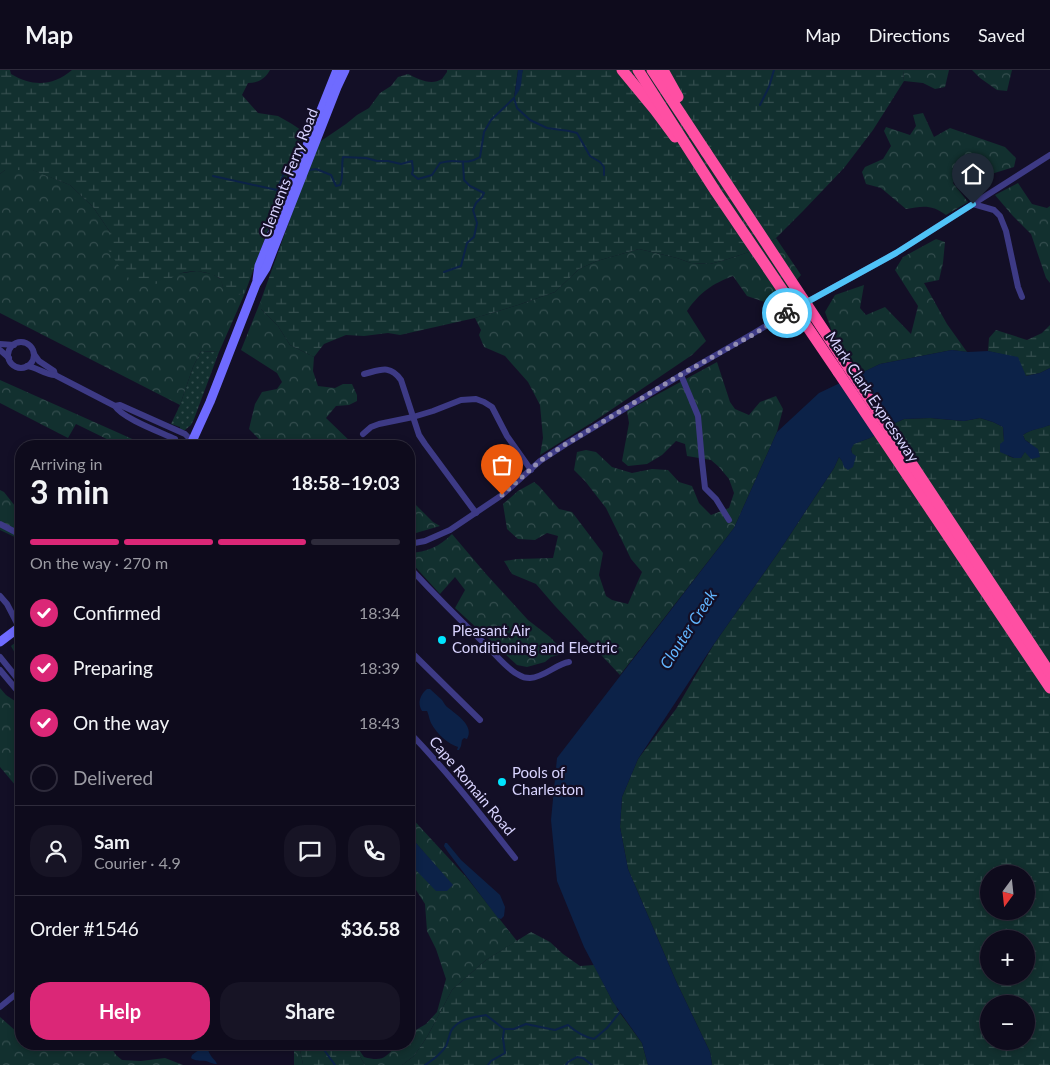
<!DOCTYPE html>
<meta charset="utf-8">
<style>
body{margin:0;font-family:Lato,sans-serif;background:#171425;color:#f1f3f6;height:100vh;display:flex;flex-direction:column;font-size:19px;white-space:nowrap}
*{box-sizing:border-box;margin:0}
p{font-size:16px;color:#9b9ba3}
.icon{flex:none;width:28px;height:28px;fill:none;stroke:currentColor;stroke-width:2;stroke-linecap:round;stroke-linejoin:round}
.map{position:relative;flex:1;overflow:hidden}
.drawer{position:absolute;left:15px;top:370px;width:400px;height:610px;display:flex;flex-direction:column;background:#0e0b1c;border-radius:20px;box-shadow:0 2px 8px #0003,0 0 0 1px #2e2b3b}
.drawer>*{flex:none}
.needle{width:32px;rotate:195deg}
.controls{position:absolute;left:980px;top:795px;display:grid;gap:10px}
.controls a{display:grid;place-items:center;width:55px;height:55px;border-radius:50%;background:#0e0b1c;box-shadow:0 2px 8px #0003,0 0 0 1px #2e2b3b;font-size:25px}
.pin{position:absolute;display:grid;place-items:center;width:42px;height:42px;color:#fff;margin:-51px -21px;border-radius:50% 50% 50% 0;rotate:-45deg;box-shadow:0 0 5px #0007}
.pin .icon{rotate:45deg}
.courier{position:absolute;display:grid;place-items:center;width:50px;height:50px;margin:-25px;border:4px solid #4fc3f7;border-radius:50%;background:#fff;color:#222;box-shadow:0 1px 6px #0007}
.head em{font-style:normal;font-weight:700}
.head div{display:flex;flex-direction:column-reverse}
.head{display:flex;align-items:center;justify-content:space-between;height:85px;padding:0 15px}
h1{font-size:32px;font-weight:700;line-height:38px}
.bar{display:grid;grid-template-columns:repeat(4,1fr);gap:8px 5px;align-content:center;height:60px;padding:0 15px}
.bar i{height:6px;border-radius:4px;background:#2e2b3b}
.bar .current{background:#db2777}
.bar p{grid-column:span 4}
.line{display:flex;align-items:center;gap:12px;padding:0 15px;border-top:1px solid #2e2b3b}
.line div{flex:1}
.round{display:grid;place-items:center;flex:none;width:52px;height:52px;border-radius:20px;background:#171425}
ol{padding:0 15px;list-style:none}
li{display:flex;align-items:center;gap:15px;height:55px}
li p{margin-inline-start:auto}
li .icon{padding:5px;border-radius:50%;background:#db2777;color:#fff;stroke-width:4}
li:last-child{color:#9b9ba3}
li i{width:28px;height:28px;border:2px solid #2e2b3b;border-radius:50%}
.primary-button{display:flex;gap:10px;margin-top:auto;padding:10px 15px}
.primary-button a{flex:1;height:58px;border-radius:20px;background:#db2777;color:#fff;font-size:20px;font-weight:700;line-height:58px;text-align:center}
.primary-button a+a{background:#171425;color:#f1f3f6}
header{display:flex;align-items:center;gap:30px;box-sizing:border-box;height:70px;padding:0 25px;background:#0e0b1c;border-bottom:1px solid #2e2b3b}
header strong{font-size:24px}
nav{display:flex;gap:28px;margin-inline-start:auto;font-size:18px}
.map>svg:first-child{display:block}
</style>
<header>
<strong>Map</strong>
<nav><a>Map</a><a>Directions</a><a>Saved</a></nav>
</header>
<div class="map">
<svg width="1050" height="995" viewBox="0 0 1050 995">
<defs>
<pattern id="grass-dots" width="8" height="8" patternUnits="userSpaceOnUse" patternTransform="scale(1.25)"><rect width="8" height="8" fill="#12302f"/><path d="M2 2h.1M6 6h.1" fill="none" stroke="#344d4e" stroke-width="1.8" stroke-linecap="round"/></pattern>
<pattern id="forest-crowns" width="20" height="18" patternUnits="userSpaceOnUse" patternTransform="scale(1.25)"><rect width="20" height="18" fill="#12302f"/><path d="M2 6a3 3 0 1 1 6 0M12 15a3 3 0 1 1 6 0" fill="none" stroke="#344d4e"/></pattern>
<pattern id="wetland-marsh" width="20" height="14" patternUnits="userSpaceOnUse" patternTransform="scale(1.25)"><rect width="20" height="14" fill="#12302f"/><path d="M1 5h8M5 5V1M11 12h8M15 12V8" fill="none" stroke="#344d4e"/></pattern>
</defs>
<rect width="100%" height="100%" fill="#130f26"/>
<polygon fill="url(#grass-dots)" points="201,281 219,282 194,349 191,355 185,360 180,360 180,357 171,354 180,335 193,297"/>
<g fill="url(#forest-crowns)">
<polygon points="903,0 949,0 945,17 935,19 923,13 904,11"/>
<polygon points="972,0 1012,0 1007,21 997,20 980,8"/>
<path d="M923,43L934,67L950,58L1005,77L1016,88L1014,97L988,105L975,101L961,100L953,113L968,132L946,145C932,134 922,136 906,139L881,118L866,114L862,102L865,97L883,89L891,76L884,61L886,57L910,65L916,56L913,45Z"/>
<polygon points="5,100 33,100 70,115 93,137 110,162 149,214 166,211 176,204 197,201 212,204 221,209 223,217 240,225 245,223 219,282 201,281 193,297 180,335 0,243 0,104"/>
<polygon points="1018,113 1032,134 1047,138 1050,136 1050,213 1046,208 1031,164 1012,145 995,125"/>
<path d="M776,168L801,205L774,235L747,226L733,206C712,214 700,222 687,241L706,271L692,285L596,350L540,385L543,368L540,335L528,312L505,286L484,277L479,265L481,260L475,248L518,235L555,222L579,199L597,191L639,179L677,188L691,193L710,194L725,190L758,179Z"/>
<polygon points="936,169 945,172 943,193 939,210 924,213 947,254 967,282 952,280 880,294 862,303 834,267 825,242 835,225 864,215 860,238 866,245 885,237 911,264 918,236 895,200 903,187"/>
<polygon points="261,230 261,239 278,256 290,275 314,287 313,301 318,316 335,318 343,314 352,314 357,325 357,331 349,335 336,336 326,348 355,376 266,376 249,359 255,334 262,322 277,319 282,312 277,303 241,280"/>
<polygon points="717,292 730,332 735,339 749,345 760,332 776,326 783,339 777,362 734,458 620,605 555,536 536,514 512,504 504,491 517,489 553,488 558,466 547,463 535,470 518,469 507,459 503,434 518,421 534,412 539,416 559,439 572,442 603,483 599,505 606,526 612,530 628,534 642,502 631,489 606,438 585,411 574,400 577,382 586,380 596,382 612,397 632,403 652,399 668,400 679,412 692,416 699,433 711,445 729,438 734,423 729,409 719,397 711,390 687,386 685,374 676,371 662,385 647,394 628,396 622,391 629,353 627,341"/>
<polygon points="0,310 148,376 121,376 76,354 68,368 0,333"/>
<polygon points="0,420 4,422 19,441 17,445 21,449 21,470 0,460"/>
<polygon points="409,428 433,452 440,456 409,465"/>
<path d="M452,464L486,504L528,550L550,567L565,583L551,587L545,592L527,597L517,595L455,538L465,520L455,507L440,524L409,490V483C427,482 439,477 452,464Z"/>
<polygon points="21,568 21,594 11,576"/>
<polygon points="0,618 6,625 21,635 21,722 0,697"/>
<path d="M409,745L467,808L517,871L486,890L452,920L427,967L414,986L402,995H365L353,974H355L364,987C382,992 386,988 397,974H409V964L426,954L437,942L446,909L436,879L427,861L425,834L409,809V793L411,796L452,815L409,765Z"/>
<polygon points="0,947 17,962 21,962 21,974 111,974 110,976 116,985 122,990 141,991 165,988 183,995 0,995"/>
<polygon points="294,974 299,974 303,995 294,995"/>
</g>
<g fill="url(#wetland-marsh)" fill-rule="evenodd">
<path d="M0,0H10L11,4C33,17 53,16 72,0H270C265,9 258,13 248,13L242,25L258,43L278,46L292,54L301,60L303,63L245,223C238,227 227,224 223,217C222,214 221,211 220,208C207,201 193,199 179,204C174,205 170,210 165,212C157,214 141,217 134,212C124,206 114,188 107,178L110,162L93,137L70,115L32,100H5L0,104Z"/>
<path d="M447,0H518L514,27L523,0H903L904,11L873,60L844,98L803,141L776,168L758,179L725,190L710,194L691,193L677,188L639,179L597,191L579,199L555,222L518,235L475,248L400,265L388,263L364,266L346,265L324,274L314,287L290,275L278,256L261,239V230L315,79L318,73L346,54L357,45L369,38L380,23L391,16L398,7L408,4C418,9 431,16 442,9C442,9 447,2 447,2Z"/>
<polygon points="1050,255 1050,298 1040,303 1025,306 1001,284 988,281 989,268 996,260 1027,270 1042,263"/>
<path d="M930,348L964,351L980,348L993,352L1003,357L1004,371L1008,386L1014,388H1021L1030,373L1025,370L1023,365C1031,359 1041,358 1050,355V995H712L710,982L676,911L628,799L620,757L622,727L638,689L676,639L714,574L780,480L834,398L839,387L842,391L852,383L851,379L853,374L870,368L893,354L904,349ZM989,804H1026V841H989ZM989,869H1026V906H989ZM989,934H1026V971H989Z"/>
<polygon points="531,862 550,872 563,884 580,896 594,895 613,932 616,935 617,939 642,973 648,995 402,995 414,986 427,967 452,920 486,890"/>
<polygon points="299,974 353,974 365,995 303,995"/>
</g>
<g fill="#0c2248">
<path d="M518,0H523C520,13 524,16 514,28Z"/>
<path d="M952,280L968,282L988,281L1018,287L1026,306L1040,303L1050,298V355C1041,359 1031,359 1023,365L1025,370L1038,379L1040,387L1031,389L1025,382L1021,388H1014L1000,382V374L1004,371L1003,357L993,352L980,348L964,351L930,348L904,349L893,354L870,368L854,374L851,379L852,383L856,386L853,397L848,400L844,397L842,391L839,387L834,398L780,480L714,574L638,689L622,727L620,757L628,799L676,911L710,982L712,995H648L642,973L613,932L584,877L557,811L551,750L557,688L734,458L777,362L819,323L880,294Z"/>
<path d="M427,619H430C434,623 438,626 442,630C444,633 445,635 447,637C456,644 475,656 467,669L464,668L462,670L461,676L459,680H457L458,677C448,674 436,663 431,653C429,649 429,645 427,641H422C417,633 420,625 427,619Z"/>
<polygon points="409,765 453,815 447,821 436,821 409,793"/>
<polygon points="445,773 447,773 461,790 500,825 505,837 504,846 501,849 498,848 448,782 444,776"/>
<path d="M119,974C127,974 137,972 143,978L142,980C133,980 123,984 119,974Z"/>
<polygon points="360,974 380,974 381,976 380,978 371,981 360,976"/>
<path d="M200,979L208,980C211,988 215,989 217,994C212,994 210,992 206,991C200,990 197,992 191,988L192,985Z"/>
</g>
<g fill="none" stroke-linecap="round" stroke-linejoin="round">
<g stroke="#0c2248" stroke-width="2">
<polyline points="514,28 517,38 530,50 547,58 569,61 577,63 590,86 600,92 604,97 604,105"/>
<polyline points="760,35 769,17 774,0"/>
<path d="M309,100L316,99L331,105L336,116L340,115C344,107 341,96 343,87L366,88L377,91H388L401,94L412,91L413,100L412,104L418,109L432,105L440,93C444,92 448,91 452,91C465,91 468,94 480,87L484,62L491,50L514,28"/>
<polyline points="213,106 277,120 285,101 294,100"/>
<polyline points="444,202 461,196 467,173 474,167 477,153 473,140 476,133 482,127 484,123 470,116 464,110 463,93"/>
<polyline points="323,974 322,977 335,995"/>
<path d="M425,995C433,990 441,984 446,976C448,972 449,966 451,961C458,949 473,947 486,945L504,959H514L526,954L555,960L568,955C576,962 584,967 594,969L607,958L620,942"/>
<polyline points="488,995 491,991 505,983 503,968 504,960"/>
<polyline points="566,995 568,992 577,987 583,988 592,995"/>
</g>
<g stroke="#3d3a85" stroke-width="6">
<polyline points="973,134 994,140 1000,146 1006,161 1018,217 1022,227"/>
<circle cx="21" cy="285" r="13"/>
<polyline points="0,274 14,275"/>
<polyline points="0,280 9,288"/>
<polyline points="34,284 39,291 54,301 55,305"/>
<path d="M27,296C37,297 45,305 55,305L115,336C122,348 160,362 175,369"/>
<path d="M364,304C380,300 390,294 401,310L419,365L425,374L476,443"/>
<polyline points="681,305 698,346 702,391 705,418 716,429 729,450"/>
<polyline points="115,336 120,335 185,364 193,372 201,376"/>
<polyline points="363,364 371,357 379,354 413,347 433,341 461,330 476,329 484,332 492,337 507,366 531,400"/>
<polyline points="0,454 21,465"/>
<polyline points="409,474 425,471 450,460 502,425 540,391 566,374 681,305 754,263 787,243 896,183 1050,85"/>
<path d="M409,497C434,524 461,551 488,577C496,585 508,600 519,605C522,607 527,608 530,608C545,607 556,594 569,592"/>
<polyline points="0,526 7,534 19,557"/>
<polyline points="409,580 480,650"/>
<polyline points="0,587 21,613"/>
<polyline points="0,600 21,625"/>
<path d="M409,662C447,701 481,745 515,788"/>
<polyline points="0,937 21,920"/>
<polyline points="226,974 226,976 229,978 262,976 264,974"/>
</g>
<g stroke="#6f6bff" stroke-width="9">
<polyline points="257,210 259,196 337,0"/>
<polyline points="190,376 210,332 256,214 266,198 337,17 345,0"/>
<polyline points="0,572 21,556"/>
</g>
<g stroke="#ff4fa3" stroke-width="11">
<polyline points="622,0 655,40 675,67"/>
<polyline points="652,0 706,82"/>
<polyline points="663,0 678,27"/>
<polyline points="838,302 1050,618"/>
</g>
<g stroke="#ff4fa3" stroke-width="11">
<polyline points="638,0 716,122 838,302"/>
<polyline points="706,82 1050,603"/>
</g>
</g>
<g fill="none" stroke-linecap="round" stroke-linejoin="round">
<polyline stroke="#948fb3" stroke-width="5" stroke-dasharray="0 9" points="502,425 540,391 566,374 680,305 754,264 787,243"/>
<polyline stroke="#4fc3f7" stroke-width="6" points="787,243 896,183 973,134"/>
</g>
<g fill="#00e5ff" stroke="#130f26" stroke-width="2">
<circle cx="442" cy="570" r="5"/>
<circle cx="502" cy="712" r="5"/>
</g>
<g text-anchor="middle" stroke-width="4.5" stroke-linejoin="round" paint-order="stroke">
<g font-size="15" fill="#d9d4ff" stroke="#130f26">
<text transform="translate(289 103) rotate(-69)" y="5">Clements Ferry Road</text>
<text transform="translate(872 327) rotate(56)" y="5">Mark Clark Expressway</text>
<text transform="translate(472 716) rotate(50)" y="5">Cape Romain Road</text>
</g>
<g font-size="15" fill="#d9d4ff" stroke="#130f26" text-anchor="start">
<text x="452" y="566">Pleasant Air<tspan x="452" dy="17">Conditioning and Electric</tspan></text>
<text x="512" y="708">Pools of<tspan x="512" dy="17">Charleston</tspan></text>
</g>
<g font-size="16" font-style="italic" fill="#62b6ff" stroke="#130f26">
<text transform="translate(688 559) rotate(-57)" y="6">Clouter Creek</text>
</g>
</g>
</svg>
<div class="controls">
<a><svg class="needle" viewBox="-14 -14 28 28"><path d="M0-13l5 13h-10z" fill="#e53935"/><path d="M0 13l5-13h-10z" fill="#9b9ba3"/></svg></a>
<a>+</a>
<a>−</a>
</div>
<div class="pin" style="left:502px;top:425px;background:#ea580c"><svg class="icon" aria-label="bag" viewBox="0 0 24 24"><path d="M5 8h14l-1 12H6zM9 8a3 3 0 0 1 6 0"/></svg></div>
<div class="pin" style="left:973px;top:134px;background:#1f2937"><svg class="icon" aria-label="home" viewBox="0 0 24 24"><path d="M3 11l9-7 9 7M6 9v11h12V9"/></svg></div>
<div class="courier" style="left:787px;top:243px"><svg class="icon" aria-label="bike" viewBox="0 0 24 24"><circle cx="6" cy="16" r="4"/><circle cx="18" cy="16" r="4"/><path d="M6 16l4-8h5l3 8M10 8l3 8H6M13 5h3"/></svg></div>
<section class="drawer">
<div class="head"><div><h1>3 min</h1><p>Arriving in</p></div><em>18:58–19:03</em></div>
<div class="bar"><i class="current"></i><i class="current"></i><i class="current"></i><i></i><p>On the way · 270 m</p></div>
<ol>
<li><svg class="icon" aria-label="check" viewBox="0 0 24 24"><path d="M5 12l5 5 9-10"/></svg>Confirmed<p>18:34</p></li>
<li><svg class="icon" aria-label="check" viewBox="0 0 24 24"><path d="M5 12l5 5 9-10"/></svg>Preparing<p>18:39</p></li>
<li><svg class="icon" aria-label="check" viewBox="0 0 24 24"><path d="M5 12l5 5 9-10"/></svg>On the way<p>18:43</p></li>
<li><i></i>Delivered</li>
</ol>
<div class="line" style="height:90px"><a class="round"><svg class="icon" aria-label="person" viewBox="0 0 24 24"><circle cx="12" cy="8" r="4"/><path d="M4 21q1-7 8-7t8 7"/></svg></a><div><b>Sam</b><p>Courier · 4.9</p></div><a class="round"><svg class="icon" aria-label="chat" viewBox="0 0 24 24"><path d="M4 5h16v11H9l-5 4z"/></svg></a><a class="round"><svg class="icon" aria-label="phone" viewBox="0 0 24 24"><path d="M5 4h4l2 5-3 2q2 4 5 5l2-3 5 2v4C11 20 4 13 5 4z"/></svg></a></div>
<div class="line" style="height:65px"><div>Order #1546</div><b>$36.58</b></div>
<div class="primary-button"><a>Help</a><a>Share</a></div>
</section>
</div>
